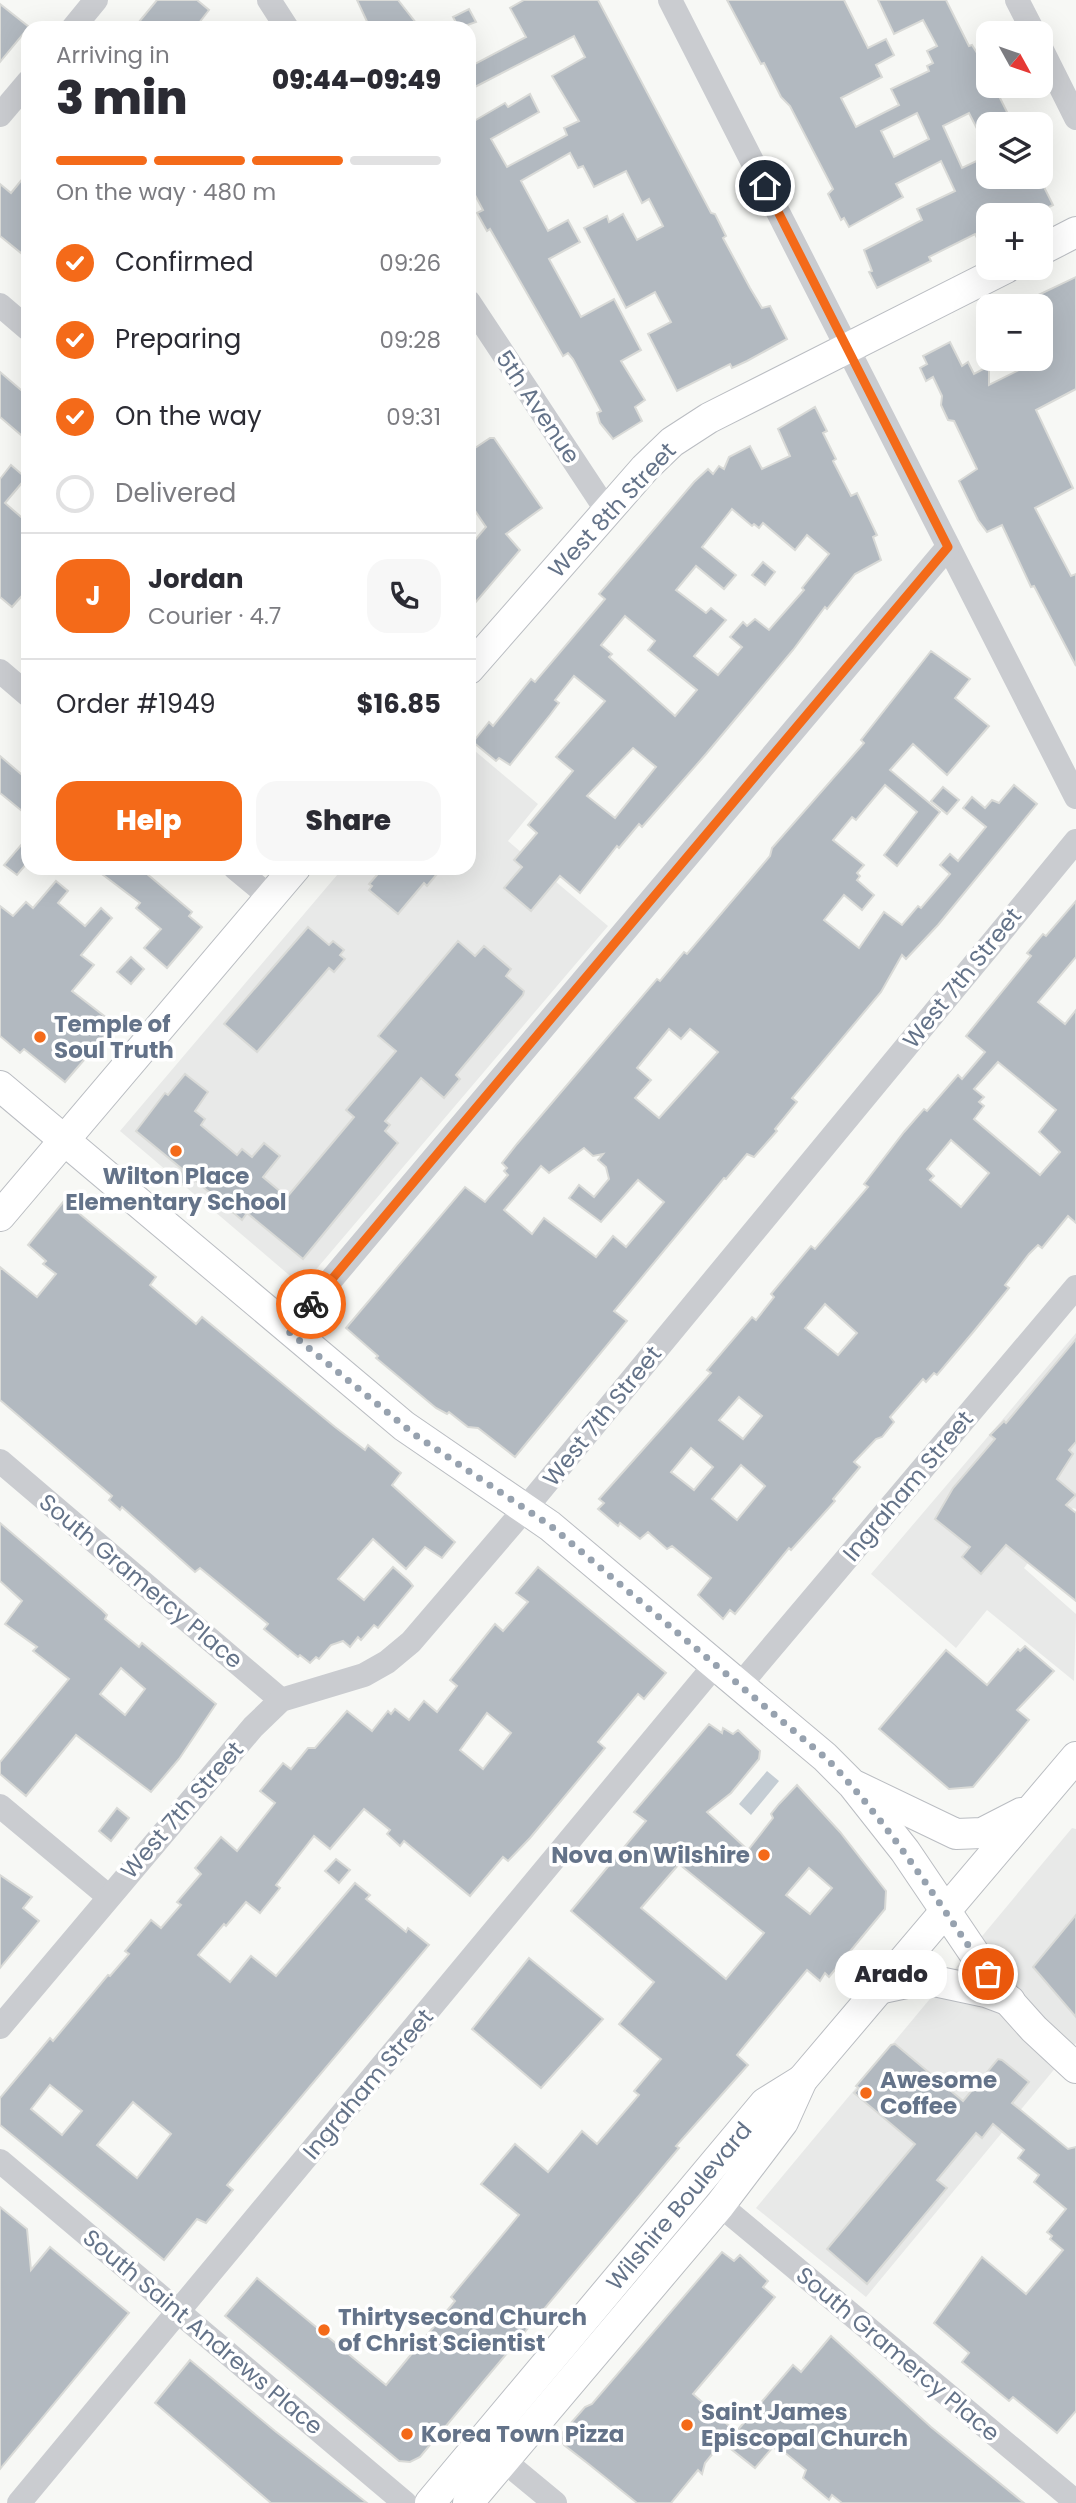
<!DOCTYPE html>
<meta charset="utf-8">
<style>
body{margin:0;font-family:Poppins,sans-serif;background:#f7f7f7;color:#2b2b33;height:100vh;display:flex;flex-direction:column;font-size:26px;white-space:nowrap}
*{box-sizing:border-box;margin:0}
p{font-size:23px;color:#7c7c81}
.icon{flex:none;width:38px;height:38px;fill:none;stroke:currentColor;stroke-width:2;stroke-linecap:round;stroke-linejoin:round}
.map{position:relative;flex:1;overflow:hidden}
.details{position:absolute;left:21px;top:21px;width:455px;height:854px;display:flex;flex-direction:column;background:#fff;border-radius:21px;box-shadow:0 7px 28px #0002}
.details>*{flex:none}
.needle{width:46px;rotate:130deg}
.controls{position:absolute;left:976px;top:21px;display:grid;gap:14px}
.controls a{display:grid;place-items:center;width:77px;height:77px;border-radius:14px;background:#fff;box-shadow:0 7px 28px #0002;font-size:35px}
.pin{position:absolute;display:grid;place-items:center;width:60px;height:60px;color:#fff;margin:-30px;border:4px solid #fff;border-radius:50%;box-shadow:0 2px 7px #0007}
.courier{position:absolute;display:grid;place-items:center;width:70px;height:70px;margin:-35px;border:5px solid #f46a19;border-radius:50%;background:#fff;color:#222;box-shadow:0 2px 9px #0007}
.bubble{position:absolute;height:49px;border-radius:21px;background:#fff;box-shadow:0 7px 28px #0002;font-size:23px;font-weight:800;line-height:49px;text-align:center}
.overview em{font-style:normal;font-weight:800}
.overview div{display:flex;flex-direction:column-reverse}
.overview{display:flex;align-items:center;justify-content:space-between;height:119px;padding:0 35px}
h1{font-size:46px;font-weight:800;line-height:52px}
.bar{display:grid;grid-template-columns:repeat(4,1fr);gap:10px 7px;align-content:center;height:84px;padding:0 35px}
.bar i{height:9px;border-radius:5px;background:#e1e1e2}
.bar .active{background:#f46a19}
.bar p{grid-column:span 4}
.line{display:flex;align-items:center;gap:18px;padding:0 35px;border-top:2px solid #e1e1e2}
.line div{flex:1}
.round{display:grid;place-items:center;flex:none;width:74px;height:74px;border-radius:21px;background:#f7f7f7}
ol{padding:0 35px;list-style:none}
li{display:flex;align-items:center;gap:21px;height:77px}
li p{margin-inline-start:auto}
li .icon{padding:7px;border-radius:50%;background:#f46a19;color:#fff;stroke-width:4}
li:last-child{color:#7c7c81}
li i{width:38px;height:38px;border:4px solid #e1e1e2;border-radius:50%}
.primary-button{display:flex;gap:14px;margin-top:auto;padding:14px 35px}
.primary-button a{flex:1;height:80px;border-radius:21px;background:#f46a19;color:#fff;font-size:28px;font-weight:800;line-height:80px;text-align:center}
.primary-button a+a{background:#f7f7f7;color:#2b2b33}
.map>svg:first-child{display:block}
</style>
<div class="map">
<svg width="1076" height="2503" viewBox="0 0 1076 2503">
<rect width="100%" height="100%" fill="#f7f8f5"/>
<g fill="#e8e9e8">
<polygon points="469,746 538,804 508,841 608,926 302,1286 120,1131 343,868 469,868"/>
<polygon points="1076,1333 1076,1509 1073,1508 1062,1518 1024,1568 1076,1614 1074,1681 987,1610 956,1648 871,1574"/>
<polygon points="1072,1828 1076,1829 1076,2043 866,2297 756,2208"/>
</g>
<polygon fill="#c5cdd4" points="767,1771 779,1781 751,1815 739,1804"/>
<g fill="#b2b9c0" stroke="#d9dad7" stroke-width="2" fill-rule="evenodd">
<polygon points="157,0 197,0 209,10 195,28 134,28"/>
<polygon points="357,0 398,0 420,28 370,28"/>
<polygon points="524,0 598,0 711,213 715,214 726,236 723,238 750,288 762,308 770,306 787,339 747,361 732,368 730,364 677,391 648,334 671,322 655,292 626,308 584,228 607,216 609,222 623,214 637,240 663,226 649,199 642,203 626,171 594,187 583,166 578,168 570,153 521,181 548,231 568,220 580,242 549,259 581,317 614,299 641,350 621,361 645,400 635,407 642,421 613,439 600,423 597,413 601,411 573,359 568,353 563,356 490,229 487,231 477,213 483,210 469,184 469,124 505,103 508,107 530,94 539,112 491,139 507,167 567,135 564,128 579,121 552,76 585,57 574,36 469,90 469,67 526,37 510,8"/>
<path d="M727,0H844L868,48L886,39L894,55L876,65L882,77L841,98L856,127L899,105L891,89L929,71L927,66L933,63L927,51L937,46L923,20L894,34L878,0H946L969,46L972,45L984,64L989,86H994L1013,124H989V152L969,113L943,126L962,168L989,155V177H1039L1053,205L1033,215H989L987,258L975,234L929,257L931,261L877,288L869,272L872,271L864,250L922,220L917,209L955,191L941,161L896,184L903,197L849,227L844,218L841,220L828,194L833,189L790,106L781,97L764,63L761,64ZM917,113L929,139L894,157L881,131Z"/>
<polygon points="0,4 29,27 0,62"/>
<polygon points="469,9 476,22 459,28 453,17"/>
<polygon points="28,172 28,245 21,253 0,236 0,184 11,193"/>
<polygon points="1076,277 1076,389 1036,410 1073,488 1035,508 1071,576 1076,574 1076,666 1034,586 1031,587 1002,525 987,532 978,520 959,481 977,469 954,421 948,420 941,405 942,396 933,377 926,381 920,368 927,364 923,356 950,342 962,366 968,362 974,374 989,366 989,385 1041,359 1041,336 1050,332 1041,306 1038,306 1034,297"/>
<polygon points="0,372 28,396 28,441 0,417"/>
<path d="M815,407L827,431L823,433L836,459L833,461L851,496L857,493L877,535L873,537L881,560L855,574L827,609L825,607L793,650L706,754L642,827L639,824L619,848L617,846L580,893L560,876L531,911L504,888L522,867L514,860L537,833L528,825L573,771L556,757L605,701L574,676L555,700L559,703L550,715L510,765L499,758L496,761L473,742L489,722L493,726L531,679L535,682L605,599L599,594L694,482L708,469L713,474L719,466L724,469L729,457L750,446L762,469L790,456L778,429ZM732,509L752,526L754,524L759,528L763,523L795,550L807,535L829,554L802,588L804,590L769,630L755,619L747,626L743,622L730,637L742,647L718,675L694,656L726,620L711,608L706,613L676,590L696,566L724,589L736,575L702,547ZM625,616L655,641L648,650L697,690L675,716L609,657L612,654L601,645ZM633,748L656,767L615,818L587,796Z"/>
<polygon points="490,438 494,438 542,508 506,534 520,550 469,610 469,547 486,527 469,502 469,452"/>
<polygon points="11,465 26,478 5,503 28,523 28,589 12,607 0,597 0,479"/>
<polygon points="763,562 775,572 765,585 752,575"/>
<path d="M931,651L970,679L955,698L989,726L947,775L913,744L890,770L940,812L897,866L884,855L917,812L885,785L856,820L852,817L833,840L864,865L857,873L860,876L857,880L874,895L862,910L844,895L824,920L859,948L884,912L902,925L918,906L921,908L950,874L940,865L950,854L958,861L986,827L963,808L972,797L985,808L992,800L999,803L1014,785L1037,804L938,925L906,959L902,955L881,992L792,1098L797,1102L775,1129L777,1131L754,1157L747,1154L726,1179L724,1178L614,1311L627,1321L515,1457L478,1428L468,1427L449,1412L447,1414L436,1408L376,1358L378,1356L346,1328L465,1187L485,1202L508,1175L504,1171L507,1168L502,1163L517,1144L657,979L660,981L684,952L687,954L770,856L772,848L864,743L861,740ZM669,1029L681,1039L690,1029L718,1052L659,1118L635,1098L651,1080L637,1068ZM584,1148L593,1156L603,1154L598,1160L606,1167L609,1179L594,1197L579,1185L569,1198L601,1222L638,1180L664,1202L626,1247L613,1236L596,1257L544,1218L532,1234L504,1210L541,1166L549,1173Z"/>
<polygon points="0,756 28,780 28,816 0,793"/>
<polygon points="943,787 959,800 947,814 931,801"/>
<polygon points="28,837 28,862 17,875 4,865"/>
<polygon points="94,868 140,868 192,912 189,916 202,927 167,968 144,948 161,929 136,908 140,903"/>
<polygon points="383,868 442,868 427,886 424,883 398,914 369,890 372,886 369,884"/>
<polygon points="56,881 68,891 58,903 85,926 101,908 112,918 81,955 94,965 72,991 112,1022 106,1029 109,1031 65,1082 24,1049 20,1053 0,1036 0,906 13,916 26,902 33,908"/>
<path d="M1076,901V957L1038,1002L1065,1024L1076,1010V1223L1068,1216L1042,1248L1038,1245L1029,1254L1005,1285L1009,1288L974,1331L937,1375L934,1373L926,1382L923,1379L890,1417L894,1422L882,1437L876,1439L854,1462L860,1467L833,1499L835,1501L791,1550L789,1548L735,1614L730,1610L723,1619L698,1595L711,1578L672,1546L667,1549L648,1532L640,1539L620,1523L618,1526L598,1509L604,1503L599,1499L711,1373L707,1370L752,1317L756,1320L774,1297L771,1294L811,1246L815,1249L868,1187L864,1184L904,1132L924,1109L927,1111L958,1075L962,1079L985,1052L966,1036L1031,956L1027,953L1043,934L1046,936ZM998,1062L1056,1110L1039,1132L1060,1152L1040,1175L974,1119L984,1106L979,1102L984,1097L974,1089ZM951,1140L989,1173L961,1207L930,1180L934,1176L927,1169ZM825,1304L857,1333L838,1355L805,1328ZM739,1397L762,1416L743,1439L719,1420ZM691,1448L713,1467L694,1490L671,1472ZM741,1465L765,1486L737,1520L712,1499Z"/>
<polygon points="308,927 329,945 333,941 344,950 340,955 345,959 334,972 329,968 257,1052 224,1024"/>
<polygon points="458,941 475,956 484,946 511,969 506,976 524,991 523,995 456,1075 460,1079 444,1098 421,1078 385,1121 390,1125 385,1131 398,1143 303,1259 247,1213 242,1220 196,1181 180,1185 182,1169 136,1131 165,1093 168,1095 185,1074 208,1092 195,1111 205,1119 201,1125 237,1155 242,1149 252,1157 264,1143 280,1156 263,1177 287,1197 354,1117 346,1110 396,1051 378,1036"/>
<polygon points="131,957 144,969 131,984 117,972"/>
<polygon points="64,1201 156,1277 150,1285 196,1324 202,1317 335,1427 365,1450 368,1445 401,1473 392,1485 455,1542 442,1558 425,1547 406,1569 373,1539 338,1579 364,1600 393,1567 409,1581 413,1586 378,1628 374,1625 361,1640 358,1637 350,1647 343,1641 331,1645 319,1659 316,1657 310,1663 300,1655 298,1657 264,1629 268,1624 200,1568 195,1572 122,1507 120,1510 109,1500 112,1496 0,1400 0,1267 37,1297 56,1274 43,1264 46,1261 28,1245"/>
<polygon points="1076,1339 1076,1442 1069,1450 1073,1454 1057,1479 1076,1495 1066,1505 1076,1513 1076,1601 1006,1545 981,1574 962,1557 970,1547 935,1519 953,1488 995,1439 990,1435 1004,1421 1006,1423"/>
<path d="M0,1523L102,1610L107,1615L105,1619L139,1647L142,1643L216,1704L179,1759L151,1792L76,1735L26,1796L0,1774V1762L69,1679L33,1651L37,1647L5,1624L22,1601L0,1581ZM121,1668L145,1689L125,1715L100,1694Z"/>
<path d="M538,1567L666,1673L644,1699L638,1694L598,1742L605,1748L530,1838L508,1861L503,1857L470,1896L404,1841L400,1846L387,1834L390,1830L364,1809L330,1849L314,1836L276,1885L280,1888L260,1913L246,1902L226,1926L224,1924L198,1955L230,1982L251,1956L276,1976L355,1883L370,1895L366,1899L406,1932L408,1928L429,1945L227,2185L233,2190L206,2223L197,2219L164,2260L0,2125V2098L50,2038L53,2041L108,1975L110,1976L129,1954L125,1951L151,1920L161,1928L181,1905L177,1902L201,1874L195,1868L221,1837L237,1851L275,1803L260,1791L283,1763L291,1769L308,1748H315L347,1711L372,1731L388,1711L391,1714L395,1709L409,1720L424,1701L437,1712L457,1686L450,1680L495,1624L503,1631L528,1602L516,1593ZM487,1713L511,1733L483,1769L460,1750ZM50,2085L82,2111L62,2135L31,2109ZM133,2102L171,2134L137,2178L97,2145Z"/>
<polygon points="1025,1646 1054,1671 1017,1710 1029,1720 973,1787 949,1789 879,1729 946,1650 987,1685 1018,1649 1020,1651"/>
<path d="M709,1724L722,1733L723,1728L733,1734L738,1730L760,1751L759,1759L731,1793L707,1812L748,1850L773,1818L771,1814L779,1804L797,1785L840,1832L886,1891L885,1909L829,1977L825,1973L820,1981L807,1970L737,2055L748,2065L676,2146L679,2148L420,2457L410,2462L399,2461L225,2316L257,2278L386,2385L455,2301L451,2297L519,2215L481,2184L515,2144L548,2172L582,2131L597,2144L639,2095L634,2091L661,2059L619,2024L654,1982L571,1911L646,1821L634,1812ZM679,1864L764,1933L726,1979L641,1908ZM809,1868L832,1888L810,1914L786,1895Z"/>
<polygon points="117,1808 129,1818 111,1841 99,1831"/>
<polygon points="336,1859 350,1870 339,1883 325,1871"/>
<polygon points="0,1875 32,1897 23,1908 39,1921 0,1968"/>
<polygon points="1076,1915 1076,2017 1033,1967"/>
<polygon points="529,1958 603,2019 541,2088 472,2029"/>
<polygon points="895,2044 963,2101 998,2059 1002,2060 1029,2082 1012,2103 1068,2149 1076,2147 1076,2411 1057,2433 1013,2397 1009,2401 962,2362 969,2353 934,2323 982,2257 1026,2294 1063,2250 1050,2239 1052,2236 1047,2232 1066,2209 1034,2182 1039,2175 1018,2158 1024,2150 993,2124 982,2138 976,2133 937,2180 947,2188 867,2284 827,2249 915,2144 854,2093 859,2088 856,2086 891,2045"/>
<polygon points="0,2207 27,2229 31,2270 50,2247 129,2313 0,2469"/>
<polygon points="722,2252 734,2261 740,2255 768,2281 763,2287 775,2297 693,2394 736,2432 793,2365 801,2372 831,2336 931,2427 1024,2503 842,2503 832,2495 829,2500 803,2478 806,2470 783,2451 781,2453 773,2447 755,2468 722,2442 705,2463 702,2474 698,2470 671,2503 637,2503 586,2462 564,2445 561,2439 563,2432 585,2407 592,2404"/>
<polygon points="190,2360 275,2431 367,2503 271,2503 155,2403"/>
</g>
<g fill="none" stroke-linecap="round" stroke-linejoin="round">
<defs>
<g id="major">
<polyline points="1041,250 1076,232"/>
<polyline points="469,669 645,468 672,442 709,418 1006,268"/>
<polyline points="0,1086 404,1426 550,1526 825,1757 853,1785 905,1851 999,1990 1034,2029 1076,2068"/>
<polyline points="0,1216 295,868"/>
<polyline points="856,1786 956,1834 982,1833 1021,1813"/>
<polyline points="878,1989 925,1979 986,1992 1010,2001"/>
<polyline points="430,2503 765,2103 802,2080"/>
<polyline points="468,2503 720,2205 783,2122 802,2080 1076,1757"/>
</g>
</defs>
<use href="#major" stroke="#babdc2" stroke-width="32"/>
<g stroke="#caccd0" stroke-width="24">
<polyline points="269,0 287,28"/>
<polyline points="670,0 1076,797"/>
<polyline points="1017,0 1034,33"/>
<polyline points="73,28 96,0"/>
<polyline points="1041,48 1076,118"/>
<polyline points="0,115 28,82"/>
<polyline points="469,302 607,511"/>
<polyline points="0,305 28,329"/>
<polyline points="0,671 28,695"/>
<polyline points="235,868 270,897"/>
<polyline points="288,1331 948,547"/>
<polyline points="0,1461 281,1700"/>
<polyline points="740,1685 1076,1287"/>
<polyline points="0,1806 108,1896"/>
<polyline points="0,2027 253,1727 281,1700 364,1675 387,1662 411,1642 525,1509 1076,841"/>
<polyline points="0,2161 405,2503"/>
<polyline points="720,2205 1076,2502"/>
<polyline points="491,2450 555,2503"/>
<polyline points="19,2503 715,1665"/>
</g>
<use href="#major" stroke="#fff" stroke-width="30"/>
</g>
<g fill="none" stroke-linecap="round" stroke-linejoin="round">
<path stroke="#97a2af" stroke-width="7" stroke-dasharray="0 12.6" d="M311,1304L288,1331L415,1435L551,1526L827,1759C890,1824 937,1901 988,1974"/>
<polyline stroke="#f46a19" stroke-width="9" points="311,1304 948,547 765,186"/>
</g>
<g fill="#f46a19" stroke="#fff" stroke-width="2.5">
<circle cx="40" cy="1037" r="7"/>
<circle cx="176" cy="1151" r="7"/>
<circle cx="764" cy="1855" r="7"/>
<circle cx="866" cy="2093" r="7"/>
<circle cx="324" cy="2330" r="7"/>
<circle cx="687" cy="2425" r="7"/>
<circle cx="407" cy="2434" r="7"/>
</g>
<g text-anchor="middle" stroke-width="7" stroke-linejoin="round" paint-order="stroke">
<g font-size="23" fill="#647389" stroke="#fff">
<text transform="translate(538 407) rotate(56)" y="8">5th Avenue</text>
<text transform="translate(612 510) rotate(-47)" y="8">West 8th Street</text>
<text transform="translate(962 978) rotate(-51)" y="8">West 7th Street</text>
<text transform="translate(602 1416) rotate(-51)" y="8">West 7th Street</text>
<text transform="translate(908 1486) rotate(-50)" y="8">Ingraham Street</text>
<text transform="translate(141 1581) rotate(40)" y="8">South Gramercy Place</text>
<text transform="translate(182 1810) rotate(-49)" y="8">West 7th Street</text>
<text transform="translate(368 2084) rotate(-50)" y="8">Ingraham Street</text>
<text transform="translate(679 2206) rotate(-50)" y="8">Wilshire Boulevard</text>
<text transform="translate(203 2332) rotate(40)" y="8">South Saint Andrews Place</text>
<text transform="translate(898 2354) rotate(40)" y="8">South Gramercy Place</text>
</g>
<g font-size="23" font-weight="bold" fill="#647389" stroke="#fff" text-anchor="start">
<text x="54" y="1032">Temple of<tspan x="54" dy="26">Soul Truth</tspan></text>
<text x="176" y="1184" text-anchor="middle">Wilton Place<tspan x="176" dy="26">Elementary School</tspan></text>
<text x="750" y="1863" text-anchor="end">Nova on Wilshire</text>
<text x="880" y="2088">Awesome<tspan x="880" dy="26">Coffee</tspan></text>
<text x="338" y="2325">Thirtysecond Church<tspan x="338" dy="26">of Christ Scientist</tspan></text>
<text x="701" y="2420">Saint James<tspan x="701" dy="26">Episcopal Church</tspan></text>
<text x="421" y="2442">Korea Town Pizza</text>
</g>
</g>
</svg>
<div class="controls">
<a><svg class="needle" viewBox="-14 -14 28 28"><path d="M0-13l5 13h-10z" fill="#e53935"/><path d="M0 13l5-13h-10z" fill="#7c7c81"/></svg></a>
<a><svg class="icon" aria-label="layers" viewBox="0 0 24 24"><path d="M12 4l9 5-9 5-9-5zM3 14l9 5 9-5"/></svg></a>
<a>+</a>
<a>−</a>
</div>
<div class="pin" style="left:988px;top:1974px;background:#ea580c"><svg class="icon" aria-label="bag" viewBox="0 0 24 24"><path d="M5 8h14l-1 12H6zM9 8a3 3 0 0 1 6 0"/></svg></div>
<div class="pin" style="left:765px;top:186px;background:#1f2937"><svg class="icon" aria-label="home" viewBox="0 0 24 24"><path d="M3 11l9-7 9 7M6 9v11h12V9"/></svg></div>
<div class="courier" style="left:311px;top:1304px"><svg class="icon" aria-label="bike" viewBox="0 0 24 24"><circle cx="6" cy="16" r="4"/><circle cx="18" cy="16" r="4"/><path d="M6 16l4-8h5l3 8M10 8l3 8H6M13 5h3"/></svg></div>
<div class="bubble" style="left:835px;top:1950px;width:112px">Arado</div>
<section class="details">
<div class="overview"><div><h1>3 min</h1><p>Arriving in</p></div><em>09:44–09:49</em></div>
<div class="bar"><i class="active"></i><i class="active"></i><i class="active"></i><i></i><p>On the way · 480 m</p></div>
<ol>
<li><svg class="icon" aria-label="check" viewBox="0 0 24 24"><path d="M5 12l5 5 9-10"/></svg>Confirmed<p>09:26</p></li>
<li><svg class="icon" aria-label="check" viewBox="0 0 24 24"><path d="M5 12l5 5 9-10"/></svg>Preparing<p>09:28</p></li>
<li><svg class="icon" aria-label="check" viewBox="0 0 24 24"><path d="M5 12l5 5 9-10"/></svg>On the way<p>09:31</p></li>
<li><i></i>Delivered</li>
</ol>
<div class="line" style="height:126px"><b class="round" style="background:#f46a19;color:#fff">J</b><div><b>Jordan</b><p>Courier · 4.7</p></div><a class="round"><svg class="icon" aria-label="phone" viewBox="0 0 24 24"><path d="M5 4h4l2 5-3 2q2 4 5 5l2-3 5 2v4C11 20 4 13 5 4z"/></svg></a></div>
<div class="line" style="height:91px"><div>Order #1949</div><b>$16.85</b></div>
<div class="primary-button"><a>Help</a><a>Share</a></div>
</section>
</div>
